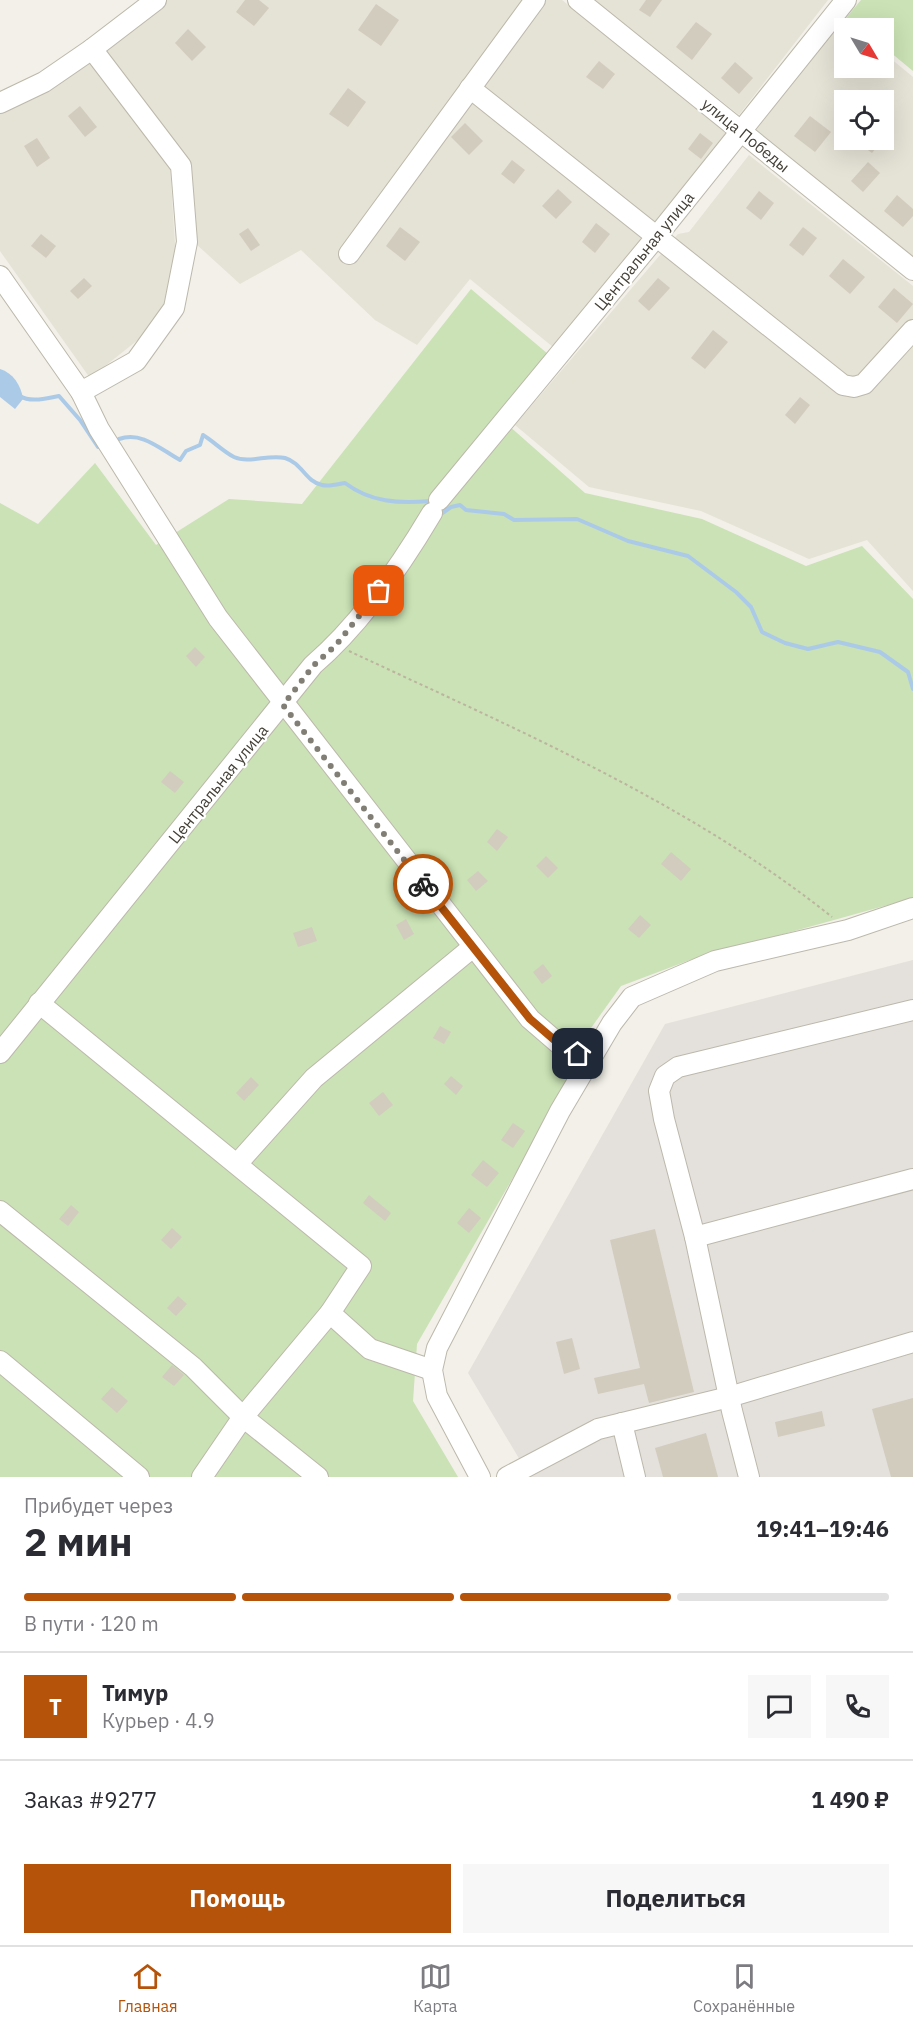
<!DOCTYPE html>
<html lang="ru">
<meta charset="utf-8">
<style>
body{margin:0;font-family:"IBM Plex Sans",sans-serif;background:#f7f7f7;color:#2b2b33;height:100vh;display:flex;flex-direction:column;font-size:22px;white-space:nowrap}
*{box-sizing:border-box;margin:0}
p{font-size:20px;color:#7c7c81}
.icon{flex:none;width:33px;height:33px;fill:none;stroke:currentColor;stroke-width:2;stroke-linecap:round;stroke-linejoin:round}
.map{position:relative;height:1477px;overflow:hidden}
.details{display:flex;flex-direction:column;background:#fff;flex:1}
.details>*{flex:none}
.needle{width:39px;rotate:128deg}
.controls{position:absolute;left:834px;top:18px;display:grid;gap:12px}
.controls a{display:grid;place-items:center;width:60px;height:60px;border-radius:0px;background:#fff;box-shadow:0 6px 24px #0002;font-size:30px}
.pin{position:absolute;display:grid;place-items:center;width:51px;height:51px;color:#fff;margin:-26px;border-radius:12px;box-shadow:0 3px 9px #0006}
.courier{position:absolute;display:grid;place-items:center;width:60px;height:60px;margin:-30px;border:4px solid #b45309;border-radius:50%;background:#fff;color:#222;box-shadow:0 2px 8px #0007}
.overview em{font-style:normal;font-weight:700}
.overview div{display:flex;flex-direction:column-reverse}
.overview{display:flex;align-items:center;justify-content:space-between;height:102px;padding:0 24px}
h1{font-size:39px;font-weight:700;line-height:45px}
.bar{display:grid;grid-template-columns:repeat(4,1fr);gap:9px 6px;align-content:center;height:72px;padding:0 24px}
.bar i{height:8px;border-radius:4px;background:#e1e1e2}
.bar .active{background:#b45309}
.bar p{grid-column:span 4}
.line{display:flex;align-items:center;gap:15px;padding:0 24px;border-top:2px solid #e1e1e2}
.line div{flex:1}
.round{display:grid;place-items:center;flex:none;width:63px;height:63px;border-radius:0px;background:#f7f7f7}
.button{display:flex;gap:12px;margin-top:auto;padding:12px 24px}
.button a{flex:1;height:69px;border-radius:0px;background:#b45309;color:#fff;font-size:24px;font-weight:700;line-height:69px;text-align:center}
.button a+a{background:#f7f7f7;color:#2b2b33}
.tabs{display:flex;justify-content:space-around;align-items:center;height:84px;border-top:2px solid #e1e1e2;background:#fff;font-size:16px;color:#7c7c81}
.tabs a{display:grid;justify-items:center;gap:3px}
.tabs .active{color:#b45309}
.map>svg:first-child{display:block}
</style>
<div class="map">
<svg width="913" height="1477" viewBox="0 0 913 1477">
<rect width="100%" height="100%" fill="#f2f0e8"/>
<g fill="#e5e2d6" fill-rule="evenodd">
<polygon points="166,0 562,0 727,132 553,347 470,279 417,345 375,320 301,250 240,284 195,243 190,165 103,54"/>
<polygon points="594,0 828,0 739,115"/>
<path d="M842,19L853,28H844V68H884V53L913,77V259L754,130ZM844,100H884V140H844Z"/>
<polygon points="89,55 170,165 176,260 170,296 144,335 90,378 0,251 0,107"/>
<polygon points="749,155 913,286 913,591 867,540 809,559 701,511 589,487 515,425 678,234 689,232"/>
</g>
<polygon fill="#e4e1dc" points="913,960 913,1477 530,1477 468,1373 665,1024"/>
<g fill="#cae2b5">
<polygon points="861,0 913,0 913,71 884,47 884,28 860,28 846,18"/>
<polygon points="471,289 548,354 499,417 585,493 702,519 806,566 862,546 913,599 913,898 690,960 621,986 591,1028 571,1077 417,1344 413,1401 458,1477 0,1477 0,503 38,524 95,463 156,545 229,499 302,504"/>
</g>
<path fill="#abcae8" d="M0,369C13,373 21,385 23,399L15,409L0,397Z"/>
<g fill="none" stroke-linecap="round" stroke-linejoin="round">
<g stroke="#abcae8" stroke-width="4">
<path d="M20,396C31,403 47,398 59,396L80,420L98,447"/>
<path d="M119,439C142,431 160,449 180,460L186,451L200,445L203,435C213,441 224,452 234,457C249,464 268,454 285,458C302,463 306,482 322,485C328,487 339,484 345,483C370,502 399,504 430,501"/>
<polyline points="439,511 441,514 451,507 460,505 466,510 504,514 514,520 577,519 628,541 688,556 736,592 751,607 762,632 785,643 808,649 838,642 880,652 908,672 913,689"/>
</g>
</g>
<g fill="#d2ccbe">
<polygon points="245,0 259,0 269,8 254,26 236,12"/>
<polygon points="646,0 662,0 650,17 639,10"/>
<polygon points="376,4 399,20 381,46 358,30"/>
<polygon points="696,22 712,34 692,60 676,47"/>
<polygon points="188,29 206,47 192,61 175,43"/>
<polygon points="599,61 615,74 603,89 586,77"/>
<polygon points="735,62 753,78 739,94 721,78"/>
<polygon points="348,88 366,102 348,127 329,114"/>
<polygon points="80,106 97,127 85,137 68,116"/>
<polygon points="810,116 831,132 815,152 794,136"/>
<polygon points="465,123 483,141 469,155 451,137"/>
<polygon points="700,133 713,143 701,159 688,149"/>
<polygon points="37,138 50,158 37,167 24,146"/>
<polygon points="854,140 882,140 872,153"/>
<polygon points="512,160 525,170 514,184 501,174"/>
<polygon points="868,162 880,173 863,192 851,181"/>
<polygon points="558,189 572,202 556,219 542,206"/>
<polygon points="759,191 774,203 761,220 746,208"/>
<polygon points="897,195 913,209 913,216 903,227 884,211"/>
<polygon points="596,223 610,234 595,253 582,242"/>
<polygon points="400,227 420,242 405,261 386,246"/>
<polygon points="803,227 817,238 803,256 789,245"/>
<polygon points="248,228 260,245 251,251 239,234"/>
<polygon points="41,234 56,246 46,258 31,246"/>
<polygon points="843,259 865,277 850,294 829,276"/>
<polygon points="84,278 92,286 78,299 70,291"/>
<polygon points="658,278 670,288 649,311 638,301"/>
<polygon points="894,288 913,304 897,323 878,307"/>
<polygon points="713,330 728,342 705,369 691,358"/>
<polygon points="800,397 810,405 795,424 785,415"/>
<polygon points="195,647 205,657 196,667 186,656"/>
<polygon points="170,771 184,782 175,793 161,782"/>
<polygon points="497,829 508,837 497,851 487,842"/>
<polygon points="671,852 691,869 681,881 661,864"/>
<polygon points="546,856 558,868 548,878 536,866"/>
<polygon points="478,871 488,881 476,891 467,880"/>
<polygon points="640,915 651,925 639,938 628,929"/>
<polygon points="406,919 414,934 404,940 396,925"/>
<polygon points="312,927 317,941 298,947 293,933"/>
<polygon points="543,964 552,976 542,984 533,972"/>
<polygon points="440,1026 451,1032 444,1044 433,1038"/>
<polygon points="451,1076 463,1086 456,1095 444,1084"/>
<polygon points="251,1077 259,1085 244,1101 236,1093"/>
<polygon points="383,1092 393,1105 379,1116 369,1103"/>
<polygon points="513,1123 525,1131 513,1148 501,1140"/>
<polygon points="483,1160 499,1173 487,1187 471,1175"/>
<polygon points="369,1195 391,1213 385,1221 363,1203"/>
<polygon points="71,1205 79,1212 68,1226 59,1219"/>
<polygon points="469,1208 481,1218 469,1233 457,1223"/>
<polygon points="172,1228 182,1237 171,1249 161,1240"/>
<polygon points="655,1229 694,1392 649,1403 644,1384 598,1394 594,1378 640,1368 610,1240"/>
<polygon points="178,1296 187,1304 176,1316 167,1308"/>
<polygon points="572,1338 580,1369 564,1374 556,1342"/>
<polygon points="172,1365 184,1375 174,1386 162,1377"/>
<polygon points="112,1387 128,1401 117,1413 101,1399"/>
<polygon points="913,1398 913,1477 891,1477 872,1409"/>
<polygon points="822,1411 825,1426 778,1437 775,1422"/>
<polygon points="706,1433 718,1477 663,1477 655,1448"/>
</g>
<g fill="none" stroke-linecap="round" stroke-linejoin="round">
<defs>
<g id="minor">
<polyline points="578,0 913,270"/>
<polyline points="470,88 843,385 854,387 864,384 913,330"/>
<polyline points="0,103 44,82 92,49 156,0"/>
<polyline points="349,254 535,0"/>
<polyline points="0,276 81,392 99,429 218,618 530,1019 566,1050 590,1058"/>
<polyline points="81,392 136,361 174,308 187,242 181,166 92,49"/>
<polyline points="439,500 657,236 846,0"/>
<path d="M0,1053L313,665C361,624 400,567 432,513"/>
<polyline points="237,1164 314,1078 473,947"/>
<polyline points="0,1211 193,1367 243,1417 330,1313 361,1266 39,1003"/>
<polyline points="695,1237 913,1179"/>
<polyline points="330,1313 370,1349 432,1370"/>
<polyline points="0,1361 139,1477"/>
<polyline points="622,1423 635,1477"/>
<polyline points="202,1477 243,1417 318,1477"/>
<polyline points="480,1477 437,1396 432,1370 437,1348 560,1111 612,1023 632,997 715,961 848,930 913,908"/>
<polyline points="507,1477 598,1429 729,1397 913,1342"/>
<polyline points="749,1477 732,1411 695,1237 664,1119 659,1091 665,1076 678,1067 913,1010"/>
</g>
</defs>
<use href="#minor" stroke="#bcb8ab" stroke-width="22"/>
<path stroke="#bcb49e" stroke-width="2" stroke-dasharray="3 3" stroke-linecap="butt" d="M349,651C515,729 688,802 832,917"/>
<use href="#minor" stroke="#fff" stroke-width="20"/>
</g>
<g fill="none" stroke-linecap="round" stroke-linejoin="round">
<polyline stroke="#817e75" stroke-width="6" stroke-dasharray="0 10.8" points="379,591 336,645 314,665 283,705 423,884"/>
<polyline stroke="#b45309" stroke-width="8" points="423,884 530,1019 566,1050 578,1054"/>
</g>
<g text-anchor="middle" stroke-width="4.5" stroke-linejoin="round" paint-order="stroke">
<g font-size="16" fill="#444037" stroke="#fff">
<text transform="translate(746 135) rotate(39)" y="6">улица Победы</text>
<text transform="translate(644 251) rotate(-51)" y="6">Центральная улица</text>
<text transform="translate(218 784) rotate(-51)" y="6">Центральная улица</text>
</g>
</g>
</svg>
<div class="controls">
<a><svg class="needle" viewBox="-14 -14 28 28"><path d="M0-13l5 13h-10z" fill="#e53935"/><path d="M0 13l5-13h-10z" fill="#7c7c81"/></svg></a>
<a><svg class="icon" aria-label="locate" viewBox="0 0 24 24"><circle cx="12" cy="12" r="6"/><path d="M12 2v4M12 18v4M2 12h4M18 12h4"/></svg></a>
</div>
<div class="pin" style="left:379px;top:591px;background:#ea580c"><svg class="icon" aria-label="bag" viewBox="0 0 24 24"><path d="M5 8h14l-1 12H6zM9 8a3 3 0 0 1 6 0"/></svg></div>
<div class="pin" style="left:578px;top:1054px;background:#1f2937"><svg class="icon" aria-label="home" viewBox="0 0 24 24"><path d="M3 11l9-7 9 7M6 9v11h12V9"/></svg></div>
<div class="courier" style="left:423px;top:884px"><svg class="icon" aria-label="bike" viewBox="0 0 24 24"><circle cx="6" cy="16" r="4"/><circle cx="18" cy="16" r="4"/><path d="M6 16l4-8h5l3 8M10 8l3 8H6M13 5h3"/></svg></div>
</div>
<section class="details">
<div class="overview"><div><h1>2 мин</h1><p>Прибудет через</p></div><em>19:41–19:46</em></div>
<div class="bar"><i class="active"></i><i class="active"></i><i class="active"></i><i></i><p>В пути · 120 m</p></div>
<div class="line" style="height:108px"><b class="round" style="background:#b45309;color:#fff">Т</b><div><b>Тимур</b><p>Курьер · 4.9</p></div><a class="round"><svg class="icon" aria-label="chat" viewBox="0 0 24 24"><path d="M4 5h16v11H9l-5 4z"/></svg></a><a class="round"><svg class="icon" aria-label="phone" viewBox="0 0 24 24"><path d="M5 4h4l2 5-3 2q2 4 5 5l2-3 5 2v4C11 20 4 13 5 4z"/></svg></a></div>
<div class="line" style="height:78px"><div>Заказ #9277</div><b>1 490 ₽</b></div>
<div class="button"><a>Помощь</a><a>Поделиться</a></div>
</section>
<nav class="tabs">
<a class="active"><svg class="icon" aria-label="home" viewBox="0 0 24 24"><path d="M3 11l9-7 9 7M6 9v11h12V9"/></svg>Главная</a>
<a><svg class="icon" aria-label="map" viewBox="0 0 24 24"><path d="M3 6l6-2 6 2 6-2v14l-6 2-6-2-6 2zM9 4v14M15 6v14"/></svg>Карта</a>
<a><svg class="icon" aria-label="saved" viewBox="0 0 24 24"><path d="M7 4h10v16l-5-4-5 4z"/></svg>Сохранённые</a>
</nav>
